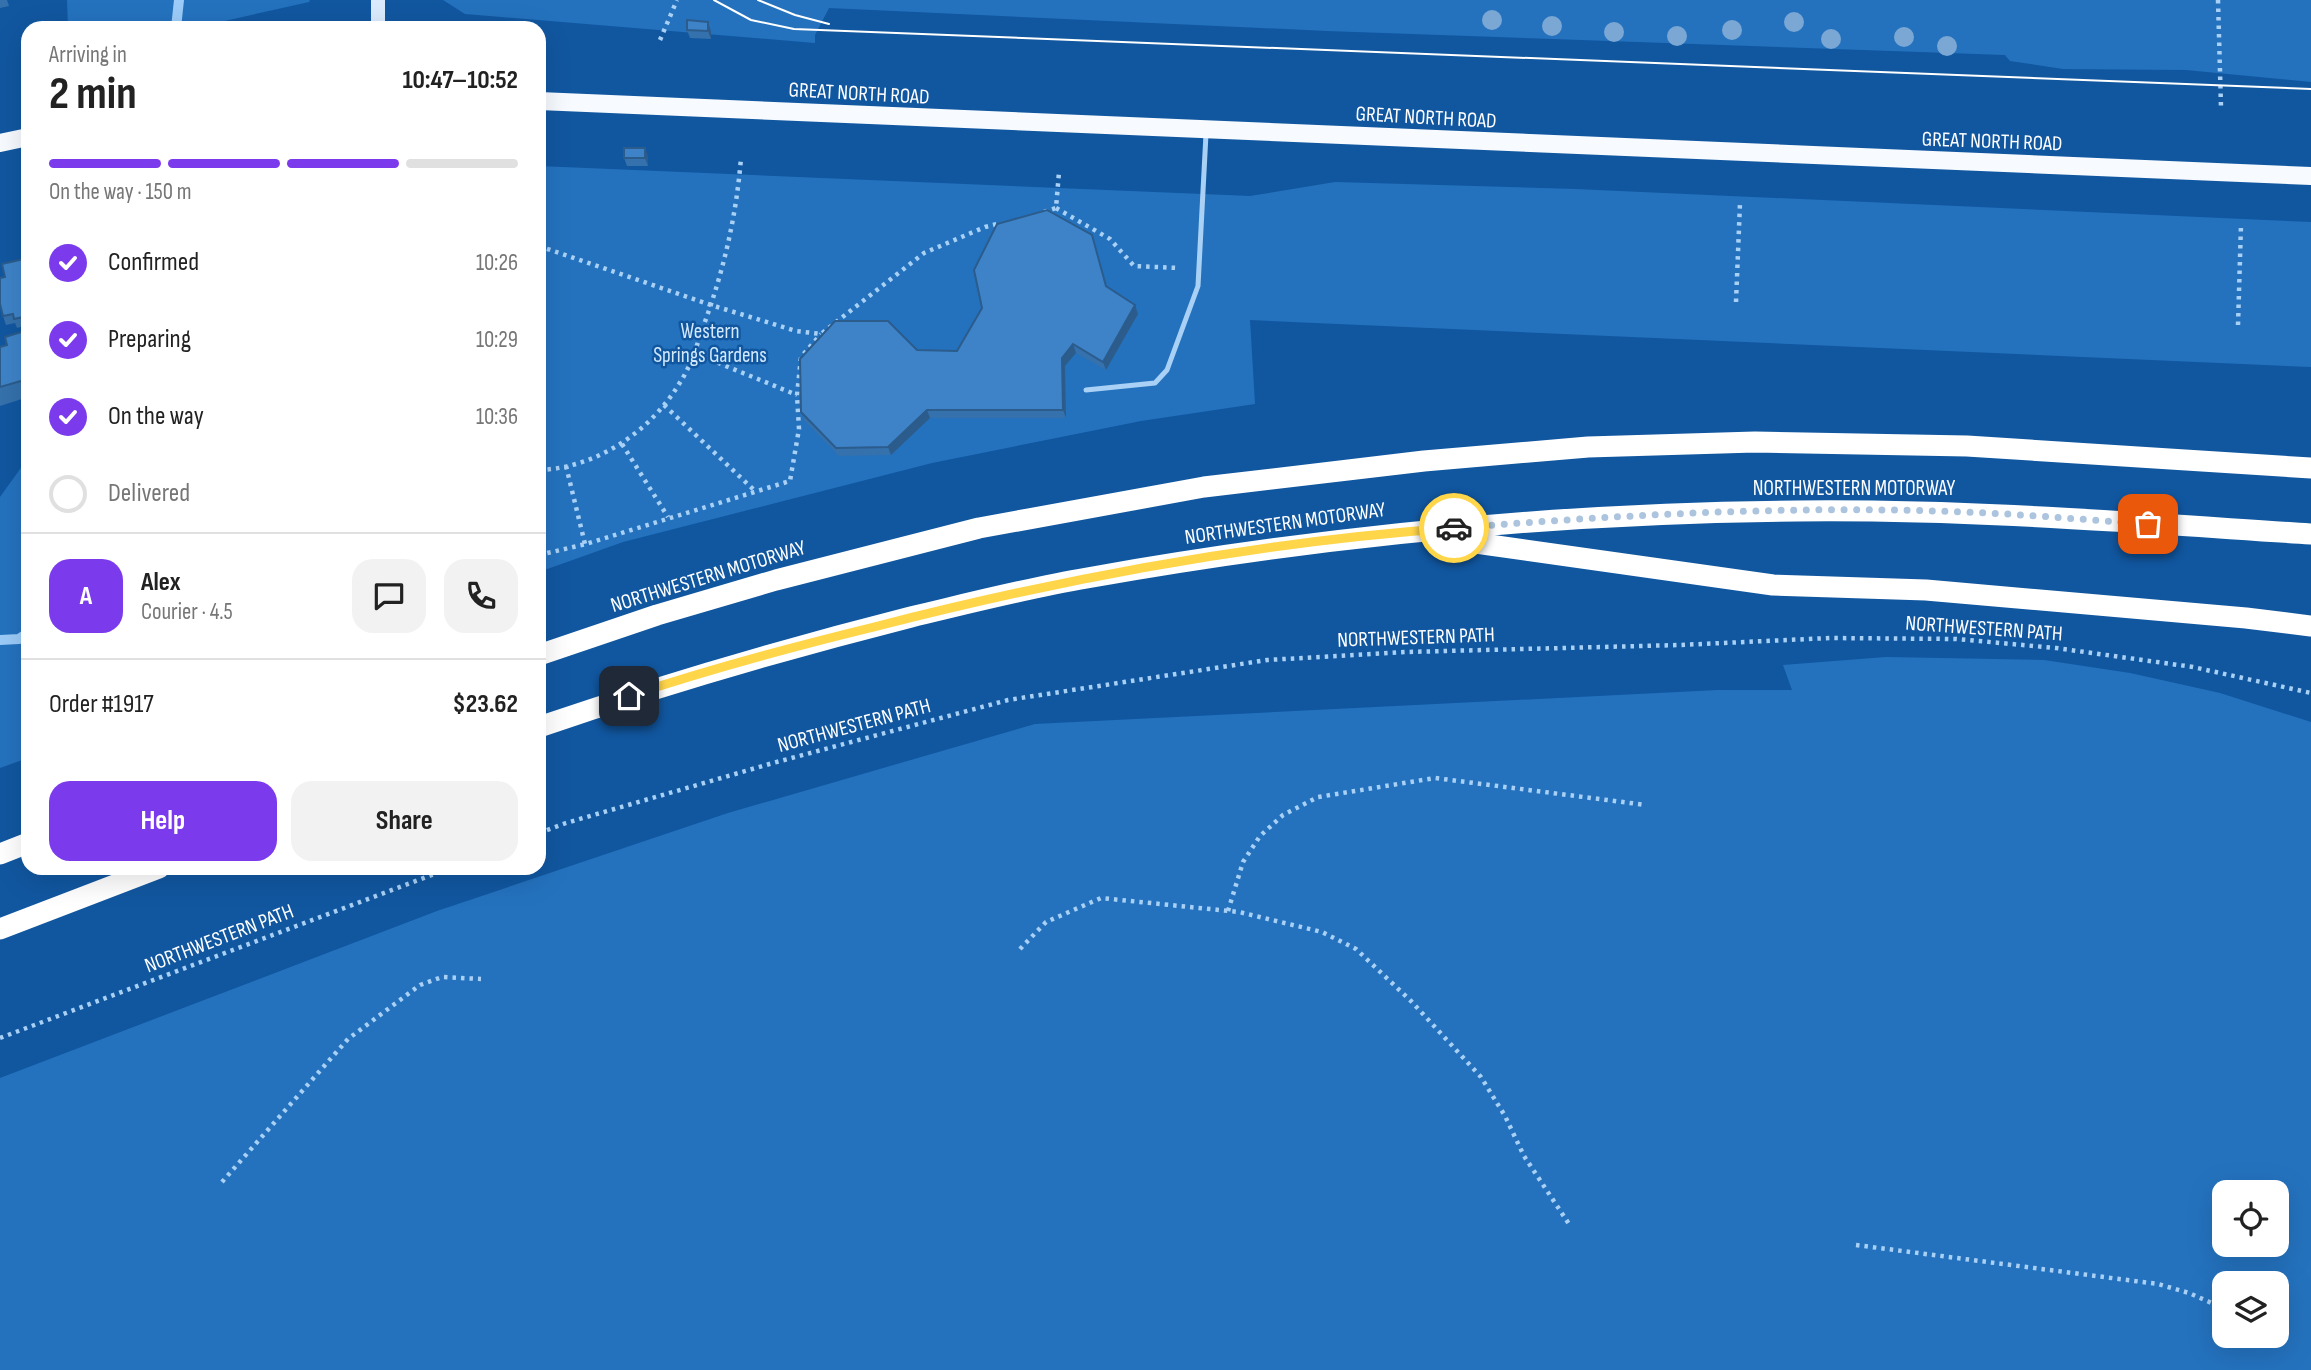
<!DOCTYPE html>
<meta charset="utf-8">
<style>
body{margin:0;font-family:"Sofia Sans Condensed",sans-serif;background:#f2f2f2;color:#222;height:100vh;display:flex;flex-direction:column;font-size:26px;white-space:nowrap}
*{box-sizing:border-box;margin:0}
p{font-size:23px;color:#767676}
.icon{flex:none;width:38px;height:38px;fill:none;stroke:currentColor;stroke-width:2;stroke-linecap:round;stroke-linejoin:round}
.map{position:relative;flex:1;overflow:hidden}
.side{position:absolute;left:21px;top:21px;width:525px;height:854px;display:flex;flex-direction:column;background:#fff;border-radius:21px;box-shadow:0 7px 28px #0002}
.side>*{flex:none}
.buttons{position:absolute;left:2212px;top:1180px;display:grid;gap:14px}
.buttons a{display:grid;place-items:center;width:77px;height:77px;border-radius:14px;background:#fff;box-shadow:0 7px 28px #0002;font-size:35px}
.pin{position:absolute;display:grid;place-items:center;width:60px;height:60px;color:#fff;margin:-30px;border-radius:14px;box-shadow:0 4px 10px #0006}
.courier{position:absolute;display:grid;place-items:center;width:70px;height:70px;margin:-35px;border:5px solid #ffd54a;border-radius:50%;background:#fff;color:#222;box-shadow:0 2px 9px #0007}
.overview em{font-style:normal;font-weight:700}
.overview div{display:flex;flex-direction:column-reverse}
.overview{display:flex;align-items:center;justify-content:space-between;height:119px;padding:0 28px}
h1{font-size:46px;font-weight:700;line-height:52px}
.bar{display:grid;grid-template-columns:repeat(4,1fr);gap:10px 7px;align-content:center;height:84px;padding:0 28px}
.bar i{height:9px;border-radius:5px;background:#e0e0e0}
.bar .active{background:#7c3aed}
.bar p{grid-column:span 4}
.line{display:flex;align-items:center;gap:18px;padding:0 28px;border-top:2px solid #e0e0e0}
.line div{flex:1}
.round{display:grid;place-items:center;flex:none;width:74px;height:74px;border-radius:21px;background:#f2f2f2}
ol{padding:0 28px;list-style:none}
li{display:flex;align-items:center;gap:21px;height:77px}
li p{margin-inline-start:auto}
li .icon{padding:7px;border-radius:50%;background:#7c3aed;color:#fff;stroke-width:4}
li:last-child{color:#767676}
li i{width:38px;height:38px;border:4px solid #e0e0e0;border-radius:50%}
.button{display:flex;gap:14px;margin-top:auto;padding:14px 28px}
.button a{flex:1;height:80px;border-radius:21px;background:#7c3aed;color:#fff;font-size:28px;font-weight:700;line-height:80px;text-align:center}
.button a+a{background:#f2f2f2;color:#222}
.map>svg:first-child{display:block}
</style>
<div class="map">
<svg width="2311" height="1370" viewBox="0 0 2311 1370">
<rect width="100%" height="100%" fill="#1157a0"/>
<g fill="#2472be" fill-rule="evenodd">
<polygon points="67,0 310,0 309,2 193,28 68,28"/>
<polygon points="443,0 2311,0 2311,82 2186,70 2063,69 2010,61 2005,55 1327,31 829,8 815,35 815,43 465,14"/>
<polygon points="539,166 1250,196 1335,182 1575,189 2311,222 2311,367 1250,320 1255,404 1141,421 932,463 623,542 539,572"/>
<polygon points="28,458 28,758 0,768 0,497"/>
<path d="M1886,657L2044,660L2130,673L2220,693L2311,722V1370H0V1078L437,911L728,813L1035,724L1718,690H1792L1783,665ZM2224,1192H2277V1244H2224ZM2224,1283H2277V1335H2224Z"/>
</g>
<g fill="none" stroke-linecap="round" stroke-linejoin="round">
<g stroke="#9bcbf8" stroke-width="10">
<polyline points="176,28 179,0"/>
<polyline points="0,640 19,639 28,633"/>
</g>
<g stroke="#a9d0f5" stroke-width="4.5" stroke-dasharray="3.5 5" stroke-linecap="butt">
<polyline points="2218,0 2221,107"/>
<polyline points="660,40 677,0"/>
<polyline points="1056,208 1110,239 1134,266 1178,268"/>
<polyline points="1044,212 1056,208 1059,172"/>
<polyline points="539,246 711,305 796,331 821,334 924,253 985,227 1001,223"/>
<polyline points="1736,302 1740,203"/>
<polyline points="2238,325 2241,225"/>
<polyline points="694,353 797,395"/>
<polyline points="664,405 755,491"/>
<polyline points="622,444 668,517"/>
<polyline points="566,466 585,544"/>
<path d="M539,470C596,468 650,432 679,384C690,368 696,348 702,330C723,273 736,219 741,158"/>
<polyline points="539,555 586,544 790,481 799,429 797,395 801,357 821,334"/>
<polyline points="539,833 566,823 773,763 1008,700 1267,660 1406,652 1680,645 1830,638 1956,639 2056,648 2193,667 2311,693"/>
<polyline points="1228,911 1243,862 1260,836 1283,815 1318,797 1435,778 1646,805"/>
<polyline points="1020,949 1046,922 1101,898 1239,912 1322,932 1356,949 1411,1001 1481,1077 1505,1116 1524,1156 1569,1224"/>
<polyline points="0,1038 450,868"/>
<polyline points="222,1182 348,1039 420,985 442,977 481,979"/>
<polyline points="1856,1245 2158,1284 2189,1293 2223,1308"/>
</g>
<polyline stroke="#a9d0f5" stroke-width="5" points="1086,390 1155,383 1167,370 1198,286 1206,134"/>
<polyline stroke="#daebfd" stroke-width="14" points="378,28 378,0"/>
<g stroke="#f7fbff" stroke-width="18">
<polyline points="539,101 2311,176"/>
<polyline points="0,143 28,137"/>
</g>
<g stroke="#fff" stroke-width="21">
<polyline points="1440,538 1773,585 1926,590 2246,618 2311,626"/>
<polyline points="539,655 657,615 776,580 979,528 1204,487 1424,461 1588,447 1755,442 1967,446 2311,468"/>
<path d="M539,727C662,685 785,649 911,617C970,603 1028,588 1087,578C1322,536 1559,513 1797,511C1969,509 2140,523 2311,534"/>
<polyline points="0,854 28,843"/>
<polyline points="0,929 159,868"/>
</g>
<g stroke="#fff" stroke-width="2">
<polyline points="714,0 751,20 794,29 2311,89"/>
<polyline points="758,0 795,15 829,24"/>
</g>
</g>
<g fill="#7ba7d4">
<circle cx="1492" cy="20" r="10"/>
<circle cx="1794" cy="22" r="10"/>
<circle cx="1552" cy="26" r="10"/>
<circle cx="1732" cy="30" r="10"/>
<circle cx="1614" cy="32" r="10"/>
<circle cx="1677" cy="36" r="10"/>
<circle cx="1904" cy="37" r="10"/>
<circle cx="1831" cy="39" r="10"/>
<circle cx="1947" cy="46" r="10"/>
</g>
<g fill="#3571ac">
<polygon points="0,0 7,0 9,6 0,8"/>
<polygon points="708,22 711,31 711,39 690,38 687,30"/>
<polygon points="648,156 648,166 627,166 624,158"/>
<polygon points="1092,235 1107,287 1138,314 1106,370 1076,353 1065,366 1066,418 930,418 891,455 839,456 804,420 801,412 917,350 957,351"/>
<polygon points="28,258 28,325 17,328 15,323 6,325 3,316 5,277"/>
<polygon points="28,330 28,397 0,406 0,347 7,345"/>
</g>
<g fill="#2b5c8c">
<polygon points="708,22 711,31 711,39 708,31"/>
<polygon points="645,148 648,156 648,166 645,158"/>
<polygon points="1135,305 1138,314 1106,370 1103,362"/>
<polygon points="1073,344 1076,353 1065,366 1066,418 1063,410 1062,358"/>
<polygon points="927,410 930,418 891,455 888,447"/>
</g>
<g fill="#3e83c8" stroke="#2b5c8c" stroke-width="2">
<polygon points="687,20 708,22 708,31 687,30"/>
<rect x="624" y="148" width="21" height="10"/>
<polygon points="1047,210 1092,235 1106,286 1135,305 1103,362 1073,344 1062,358 1063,410 927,410 888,447 836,448 801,412 800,359 835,321 888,321 917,350 957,351 982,308 974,270 997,224"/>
<polygon points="28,258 28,300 25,301 28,316 14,319 13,314 3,316 0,304 0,278 5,277 2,264"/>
<polygon points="28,330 28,379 0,387 0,347 7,345 5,337"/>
</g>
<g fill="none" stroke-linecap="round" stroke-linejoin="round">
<path stroke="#acc4de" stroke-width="7" stroke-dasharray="0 12.6" d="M1454,528C1623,515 1793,505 1962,512C2024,514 2086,520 2148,524"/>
<path stroke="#ffd54a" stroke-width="9" d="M629,696C710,669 792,647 874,627C1064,578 1258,542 1454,528"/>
</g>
<g text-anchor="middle" stroke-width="5" stroke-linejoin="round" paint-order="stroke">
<g font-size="21" fill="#fff" stroke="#1157a0">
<text transform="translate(859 93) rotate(3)" y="7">GREAT NORTH ROAD</text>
<text transform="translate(1426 117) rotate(3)" y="7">GREAT NORTH ROAD</text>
<text transform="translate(1992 141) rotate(2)" y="7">GREAT NORTH ROAD</text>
<text x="1854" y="495">NORTHWESTERN MOTORWAY</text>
<text transform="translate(1285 523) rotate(-8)" y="7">NORTHWESTERN MOTORWAY</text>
<text transform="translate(708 576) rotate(-17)" y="7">NORTHWESTERN MOTORWAY</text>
<text transform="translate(1984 628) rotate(4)" y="7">NORTHWESTERN PATH</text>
<text transform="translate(1416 637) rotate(-2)" y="7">NORTHWESTERN PATH</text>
<text transform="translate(854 725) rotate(-15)" y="7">NORTHWESTERN PATH</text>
<text transform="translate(219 938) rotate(-21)" y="7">NORTHWESTERN PATH</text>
</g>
<g font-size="21" fill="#d2e9fe" stroke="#1157a0">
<text x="710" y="338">Western<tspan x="710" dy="24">Springs Gardens</tspan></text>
</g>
</g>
</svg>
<div class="buttons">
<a><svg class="icon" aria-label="locate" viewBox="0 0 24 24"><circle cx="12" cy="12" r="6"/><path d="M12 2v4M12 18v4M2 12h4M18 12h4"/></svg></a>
<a><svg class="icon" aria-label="layers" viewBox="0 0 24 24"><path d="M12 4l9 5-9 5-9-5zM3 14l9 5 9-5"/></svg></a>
</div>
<div class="pin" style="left:2148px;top:524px;background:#ea580c"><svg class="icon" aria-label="bag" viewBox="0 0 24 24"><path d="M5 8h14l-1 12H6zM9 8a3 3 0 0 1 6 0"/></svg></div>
<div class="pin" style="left:629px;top:696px;background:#1f2937"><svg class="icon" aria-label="home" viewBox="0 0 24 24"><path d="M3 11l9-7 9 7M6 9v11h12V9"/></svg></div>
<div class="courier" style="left:1454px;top:528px"><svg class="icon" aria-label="car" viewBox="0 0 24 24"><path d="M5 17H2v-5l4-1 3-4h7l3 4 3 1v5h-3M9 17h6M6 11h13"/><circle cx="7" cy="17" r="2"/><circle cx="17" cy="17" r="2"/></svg></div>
<section class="side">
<div class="overview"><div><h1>2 min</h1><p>Arriving in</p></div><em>10:47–10:52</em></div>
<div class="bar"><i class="active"></i><i class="active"></i><i class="active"></i><i></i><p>On the way · 150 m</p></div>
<ol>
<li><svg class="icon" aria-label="check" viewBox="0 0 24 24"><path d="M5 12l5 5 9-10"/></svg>Confirmed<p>10:26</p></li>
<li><svg class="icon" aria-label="check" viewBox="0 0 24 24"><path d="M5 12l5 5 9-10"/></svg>Preparing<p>10:29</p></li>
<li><svg class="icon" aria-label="check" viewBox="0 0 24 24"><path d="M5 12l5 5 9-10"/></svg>On the way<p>10:36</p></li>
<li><i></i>Delivered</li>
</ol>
<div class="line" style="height:126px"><b class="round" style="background:#7c3aed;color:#fff">A</b><div><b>Alex</b><p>Courier · 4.5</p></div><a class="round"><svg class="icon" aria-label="chat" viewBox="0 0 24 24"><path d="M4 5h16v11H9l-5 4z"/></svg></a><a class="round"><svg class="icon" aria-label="phone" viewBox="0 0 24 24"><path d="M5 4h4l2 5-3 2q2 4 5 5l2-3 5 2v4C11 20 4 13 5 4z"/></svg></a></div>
<div class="line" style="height:91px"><div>Order #1917</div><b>$23.62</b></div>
<div class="button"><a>Help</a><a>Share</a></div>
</section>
</div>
